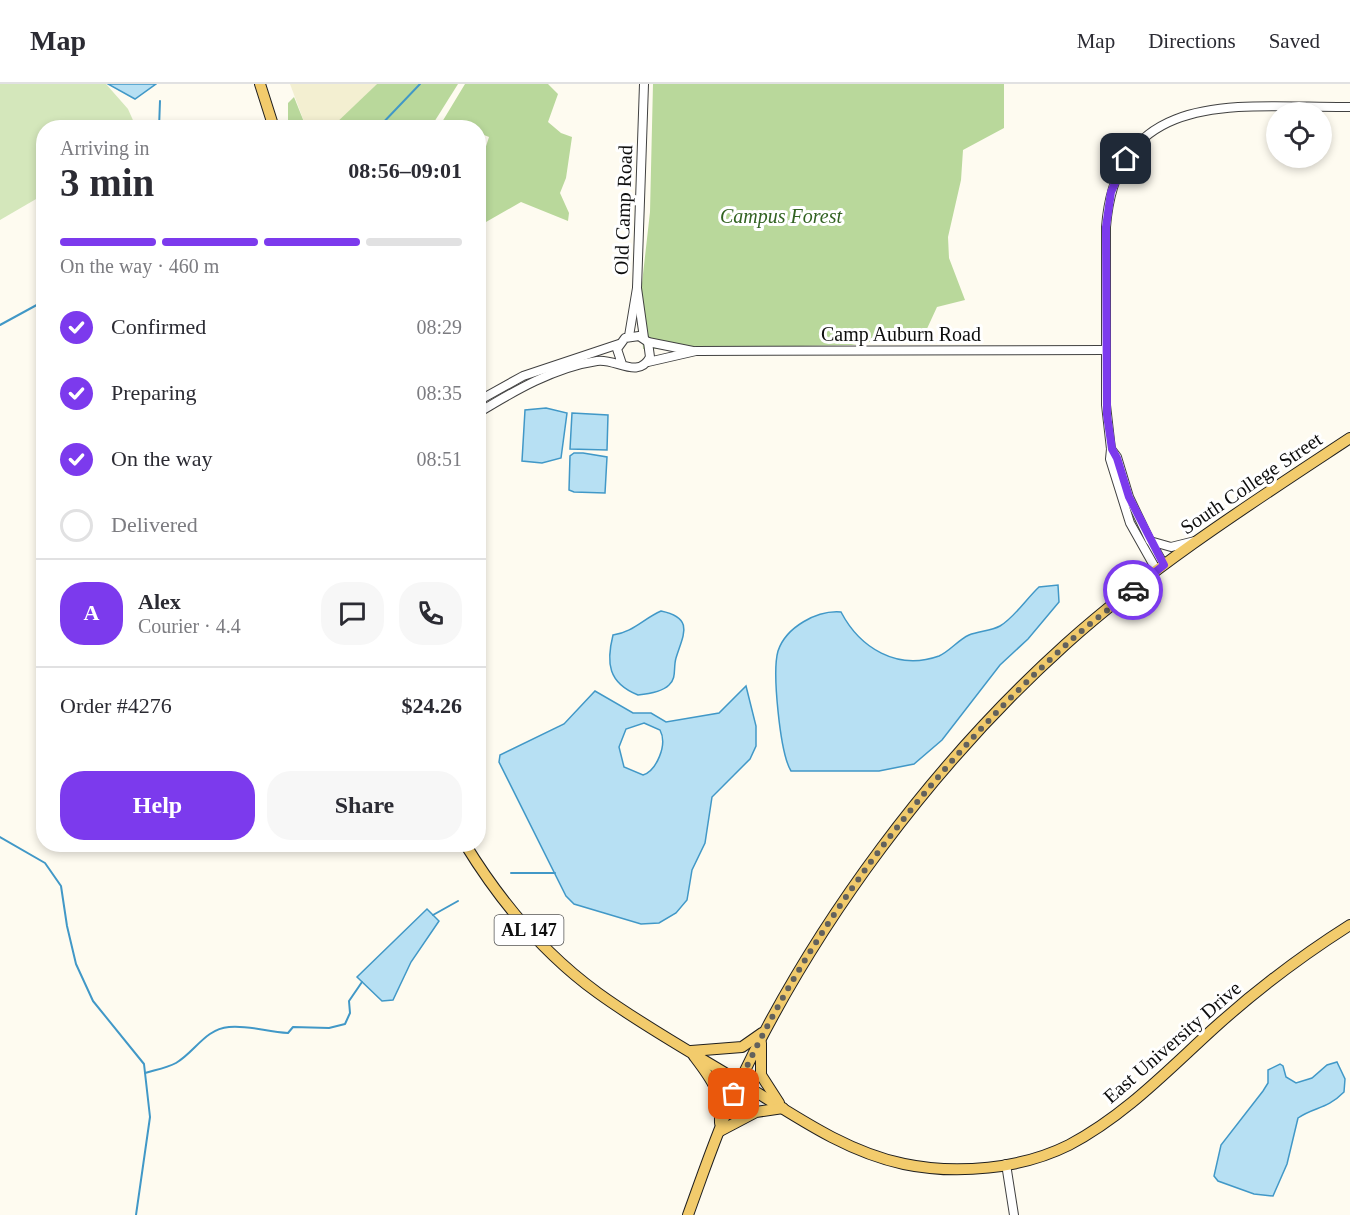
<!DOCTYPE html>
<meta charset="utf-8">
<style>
body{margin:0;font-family:Georgia,serif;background:#f7f7f7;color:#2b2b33;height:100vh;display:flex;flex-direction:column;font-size:22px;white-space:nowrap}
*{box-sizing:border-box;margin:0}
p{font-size:20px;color:#7c7c81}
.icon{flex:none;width:33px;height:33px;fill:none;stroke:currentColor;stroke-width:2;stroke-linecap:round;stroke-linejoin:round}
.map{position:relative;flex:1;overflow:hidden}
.side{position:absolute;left:36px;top:36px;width:450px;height:732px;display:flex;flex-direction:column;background:#fff;border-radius:24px;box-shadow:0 3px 9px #0003}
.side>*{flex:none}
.tools{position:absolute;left:1266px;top:18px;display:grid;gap:12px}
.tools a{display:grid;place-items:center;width:66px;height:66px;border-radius:50%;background:#fff;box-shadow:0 3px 9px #0003;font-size:30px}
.pin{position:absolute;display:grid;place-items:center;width:51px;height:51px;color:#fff;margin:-26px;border-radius:12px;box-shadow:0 3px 9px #0006}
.courier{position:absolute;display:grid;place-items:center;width:60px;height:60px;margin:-30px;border:4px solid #7c3aed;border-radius:50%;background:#fff;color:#222;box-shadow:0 2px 8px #0007}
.head em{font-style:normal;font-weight:800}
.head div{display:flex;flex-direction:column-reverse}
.head{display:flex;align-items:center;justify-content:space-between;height:102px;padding:0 24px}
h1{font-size:39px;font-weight:800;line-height:45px}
.bar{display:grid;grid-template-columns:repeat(4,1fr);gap:9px 6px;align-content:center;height:72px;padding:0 24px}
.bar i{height:8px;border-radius:4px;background:#e1e1e2}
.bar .on{background:#7c3aed}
.bar p{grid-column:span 4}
.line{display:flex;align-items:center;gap:15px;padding:0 24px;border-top:2px solid #e1e1e2}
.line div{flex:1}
.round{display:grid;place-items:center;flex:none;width:63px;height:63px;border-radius:24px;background:#f7f7f7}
ol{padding:0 24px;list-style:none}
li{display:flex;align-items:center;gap:18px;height:66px}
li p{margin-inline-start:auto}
li .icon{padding:6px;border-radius:50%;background:#7c3aed;color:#fff;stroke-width:4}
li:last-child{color:#7c7c81}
li i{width:33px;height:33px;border:3px solid #e1e1e2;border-radius:50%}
.cta{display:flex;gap:12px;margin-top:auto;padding:12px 24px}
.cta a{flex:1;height:69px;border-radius:24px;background:#7c3aed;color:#fff;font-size:24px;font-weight:800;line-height:69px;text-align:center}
.cta a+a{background:#f7f7f7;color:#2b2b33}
header{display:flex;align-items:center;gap:36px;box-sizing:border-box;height:84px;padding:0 30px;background:#fff;border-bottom:2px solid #e1e1e2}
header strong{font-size:28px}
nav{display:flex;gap:33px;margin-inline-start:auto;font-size:21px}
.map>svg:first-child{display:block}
</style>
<header>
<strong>Map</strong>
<nav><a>Map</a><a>Directions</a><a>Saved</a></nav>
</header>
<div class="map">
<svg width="1350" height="1131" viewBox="0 0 1350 1131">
<rect width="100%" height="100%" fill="#fefbf0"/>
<polygon fill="#f3efd1" points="290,0 377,0 332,44 306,43"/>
<polygon fill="#d4e7bb" points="0,0 106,0 128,25 136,43 44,44 43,111 0,136"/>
<g fill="#b9d89b">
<polygon points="377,0 458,0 431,43 332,43"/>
<polygon points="465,0 548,0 558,10 548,38 561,49 572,53 566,94 560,109 569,129 568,137 521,118 479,142 479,84 489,53 479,49 478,44 439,43"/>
<polygon points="653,0 1004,0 1004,44 963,66 961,96 948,153 949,174 965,216 937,223 925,249 851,261 643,265 640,217 650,128"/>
<polygon points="294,13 306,43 288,43 288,19"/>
</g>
<g fill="#b7e0f3" stroke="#4198c7" stroke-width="1.5" fill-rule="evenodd">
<polygon points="108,0 156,0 135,15"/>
<polygon points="546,324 567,329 561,374 542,379 522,377 525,326"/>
<polygon points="572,329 608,331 607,366 570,365"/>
<polygon points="583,369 607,373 605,409 574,408 569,406 570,372 574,369"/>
<path d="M1058,501L1059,518L1028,555L1000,581L942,656L914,680L879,687H791C780,669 772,588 778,567C786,543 817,526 841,528C860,564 897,587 939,572C950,567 958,556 969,551C979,547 991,547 1000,542C1014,534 1027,514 1039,503Z"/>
<path d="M661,527C695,534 683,551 676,574C673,584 677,594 669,601C662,608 648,610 638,611C608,599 606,579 613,551C633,548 643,535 661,527Z"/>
<path d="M746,602L756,642V662L750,675L712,713L705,759L692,786L687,816L676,829L659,839L641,840L574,820L566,812L499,678L500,671L564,640L595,607L633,629H651L666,638L719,629ZM644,639L660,646C668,661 656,687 643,691L624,683L619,663L626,645Z"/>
<polygon points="427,825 439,837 411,878 393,916 382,917 357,893"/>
<path d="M1337,978L1345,995L1344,1008C1326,1026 1316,1022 1298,1034L1287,1080L1273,1112L1254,1110L1218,1097L1214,1092L1221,1061L1263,1007L1268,999V986L1280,980L1283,982L1286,993L1296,999L1312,994L1327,981Z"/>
</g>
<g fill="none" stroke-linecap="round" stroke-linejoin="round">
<g stroke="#4198c7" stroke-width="2">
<polyline points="159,44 160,17"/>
<polyline points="378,44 420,0"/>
<polyline points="0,241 44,217"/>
<polyline points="0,753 45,779 61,802 67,842 76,880 93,917 144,980 150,1033 136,1131"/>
<polyline points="511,789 555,789"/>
<polyline points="433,831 458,817"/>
<path d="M145,989C155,986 167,984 176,979C195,968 205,945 229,943C249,941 267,948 288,949L293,943L329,944L345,940L350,929L349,917L362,898"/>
</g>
<defs>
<g id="minor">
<polyline points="637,204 644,254"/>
<polyline points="629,252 637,204 644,0"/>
<polyline points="648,258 693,267"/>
<polyline points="648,278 696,267 1106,266"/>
<polyline points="478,317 523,292 619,260"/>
<path d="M478,329C514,307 555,283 597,277C616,274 638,296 650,273L648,258L639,252L625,254L617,265L622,280"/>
<polyline points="1111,365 1117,373 1129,413 1150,457 1171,463 1195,457"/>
<polyline points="1151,458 1164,481"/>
<path d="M1157,487L1130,439L1110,375L1111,365L1106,321V143C1117,0 1245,24 1350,23"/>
<polyline points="1006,1080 1014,1131"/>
</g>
<g id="major">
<polyline points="260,0 274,44"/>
<path d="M465,760C500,817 544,870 598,909C645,943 696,971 745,1001C795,1032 846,1068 904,1080C957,1091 1021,1085 1069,1061C1124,1032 1166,988 1212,946C1255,907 1301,872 1350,841"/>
<polyline points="761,959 761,991 779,1019"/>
<polyline points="691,967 742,963 762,949"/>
<path d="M694,972C713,997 721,1007 720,1039"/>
<polyline points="720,1047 756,1028 783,1024"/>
<path d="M688,1131C704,1087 719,1042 739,999C815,838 934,679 1066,560C1153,482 1253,418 1350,354"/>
</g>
</defs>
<use href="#minor" stroke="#414141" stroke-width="10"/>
<use href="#major" stroke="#1f1f1f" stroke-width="12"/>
<use href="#minor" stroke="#fff" stroke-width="8"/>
<use href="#major" stroke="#f2cb6c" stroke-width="10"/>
</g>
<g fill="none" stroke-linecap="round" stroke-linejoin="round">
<path stroke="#62615d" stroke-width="6" stroke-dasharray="0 10.8" d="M734,1010C808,845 932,682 1066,561C1087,541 1111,524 1133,506"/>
<polyline stroke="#7c3aed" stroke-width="8" points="1126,75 1111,108 1106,143 1107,331 1112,365 1117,374 1129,413 1164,481 1133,506"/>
</g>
<g text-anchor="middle" stroke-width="6" stroke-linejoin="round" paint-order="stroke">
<rect fill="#fff" stroke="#565656" stroke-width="1.5" x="494.5" y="831" width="69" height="30" rx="4.5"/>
<g font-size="18" font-weight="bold" fill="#0e0e0e">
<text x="529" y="852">AL 147</text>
</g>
<g font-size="20" fill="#0e0e0e" stroke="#fff">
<text transform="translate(623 126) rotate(-88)" y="7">Old Camp Road</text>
<text x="901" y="257">Camp Auburn Road</text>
<text transform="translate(1251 399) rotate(-34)" y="7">South College Street</text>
<text transform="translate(1172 958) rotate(-41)" y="7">East University Drive</text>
</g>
<g font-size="20" font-style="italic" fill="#326321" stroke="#fff">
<text x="781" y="139">Campus Forest</text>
</g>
</g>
</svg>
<div class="tools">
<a><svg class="icon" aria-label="locate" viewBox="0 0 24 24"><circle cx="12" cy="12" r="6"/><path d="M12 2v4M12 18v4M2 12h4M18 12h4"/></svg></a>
</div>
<div class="pin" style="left:734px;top:1010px;background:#ea580c"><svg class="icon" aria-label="bag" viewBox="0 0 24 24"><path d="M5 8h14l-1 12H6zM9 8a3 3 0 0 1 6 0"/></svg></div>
<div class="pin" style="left:1126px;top:75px;background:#1f2937"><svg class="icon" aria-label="home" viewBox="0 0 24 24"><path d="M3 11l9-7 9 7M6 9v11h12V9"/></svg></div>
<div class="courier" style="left:1133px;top:506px"><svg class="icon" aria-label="car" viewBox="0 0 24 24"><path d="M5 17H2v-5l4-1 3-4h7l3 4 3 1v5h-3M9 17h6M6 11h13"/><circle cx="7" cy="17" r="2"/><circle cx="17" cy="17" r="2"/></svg></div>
<section class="side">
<div class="head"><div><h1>3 min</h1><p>Arriving in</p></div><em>08:56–09:01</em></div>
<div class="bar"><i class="on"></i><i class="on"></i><i class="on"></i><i></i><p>On the way · 460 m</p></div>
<ol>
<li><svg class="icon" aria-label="check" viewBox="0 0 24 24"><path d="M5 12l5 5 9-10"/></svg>Confirmed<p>08:29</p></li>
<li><svg class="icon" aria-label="check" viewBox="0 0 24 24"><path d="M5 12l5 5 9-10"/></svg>Preparing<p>08:35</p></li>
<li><svg class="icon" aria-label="check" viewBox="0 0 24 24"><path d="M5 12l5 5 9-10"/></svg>On the way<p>08:51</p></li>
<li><i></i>Delivered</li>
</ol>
<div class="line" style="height:108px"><b class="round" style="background:#7c3aed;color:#fff">A</b><div><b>Alex</b><p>Courier · 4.4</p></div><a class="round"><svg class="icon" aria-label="chat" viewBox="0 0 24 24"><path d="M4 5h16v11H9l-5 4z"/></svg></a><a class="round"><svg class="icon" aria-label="phone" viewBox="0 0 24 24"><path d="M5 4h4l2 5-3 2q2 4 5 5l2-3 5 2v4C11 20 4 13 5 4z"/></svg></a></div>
<div class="line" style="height:78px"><div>Order #4276</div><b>$24.26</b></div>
<div class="cta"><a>Help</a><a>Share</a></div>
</section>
</div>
